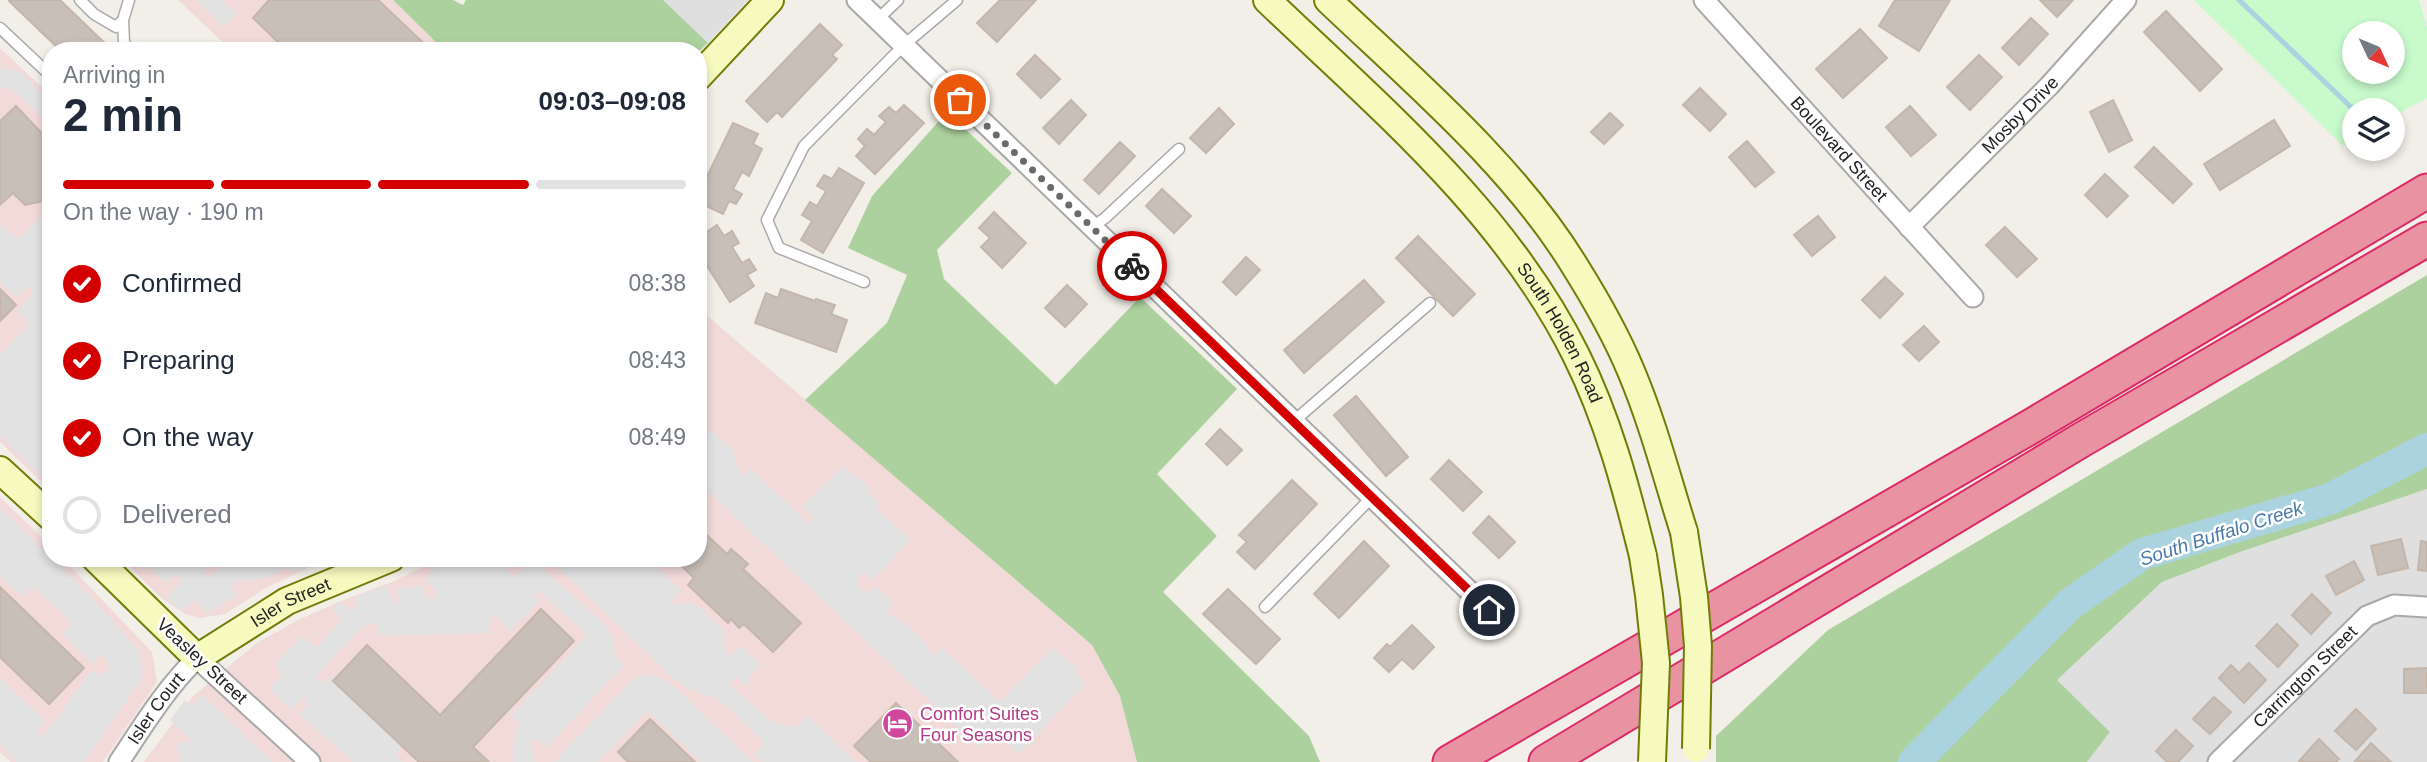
<!DOCTYPE html>
<meta charset="utf-8">
<style>
body{margin:0;font-family:Arial,sans-serif;background:#f2f2f3;color:#1f2937;height:100vh;display:flex;flex-direction:column;font-size:26px;white-space:nowrap}
*{box-sizing:border-box;margin:0}
p{font-size:23px;color:#747a83}
.icon{flex:none;width:38px;height:38px;fill:none;stroke:currentColor;stroke-width:2;stroke-linecap:round;stroke-linejoin:round}
.map{position:relative;flex:1;overflow:hidden}
.sheet{position:absolute;left:42px;top:42px;width:665px;height:525px;display:flex;flex-direction:column;background:#fff;border-radius:28px;box-shadow:0 4px 10px #0003}
.sheet>*{flex:none}
.needle{width:46px;rotate:134deg}
.fabs{position:absolute;left:2342px;top:21px;display:grid;gap:14px}
.fabs a{display:grid;place-items:center;width:63px;height:63px;border-radius:50%;background:#fff;box-shadow:0 4px 10px #0003;font-size:35px}
.pin{position:absolute;display:grid;place-items:center;width:60px;height:60px;color:#fff;margin:-30px;border:4px solid #fff;border-radius:50%;box-shadow:0 2px 7px #0007}
.courier{position:absolute;display:grid;place-items:center;width:70px;height:70px;margin:-35px;border:5px solid #d40000;border-radius:50%;background:#fff;color:#222;box-shadow:0 2px 9px #0007}
.summary em{font-style:normal;font-weight:700}
.summary div{display:flex;flex-direction:column-reverse}
.summary{display:flex;align-items:center;justify-content:space-between;height:119px;padding:0 21px}
h1{font-size:46px;font-weight:700;line-height:52px}
.bar{display:grid;grid-template-columns:repeat(4,1fr);gap:10px 7px;align-content:center;height:84px;padding:0 21px}
.bar i{height:9px;border-radius:5px;background:#e0e1e3}
.bar .selected{background:#d40000}
.bar p{grid-column:span 4}
ol{padding:0 21px;list-style:none}
li{display:flex;align-items:center;gap:21px;height:77px}
li p{margin-inline-start:auto}
li .icon{padding:7px;border-radius:50%;background:#d40000;color:#fff;stroke-width:4}
li:last-child{color:#747a83}
li i{width:38px;height:38px;border:4px solid #e0e1e3;border-radius:50%}
.map>svg:first-child{display:block}
</style>
<div class="map">
<svg width="2427" height="762" viewBox="0 0 2427 762">
<rect width="100%" height="100%" fill="#f2efe9"/>
<g fill="#e0dfdf">
<polygon points="663,0 748,0 708,43"/>
<polygon points="2427,489 2427,762 2087,762 2110,732 2057,680 2162,582 2240,552"/>
</g>
<g fill="#f2dad9">
<polygon points="178,0 393,0 445,51 232,51"/>
<polygon points="0,48 51,96 51,491 0,442"/>
<polygon points="698,308 1092,645 1120,696 1137,762 144,762 192,697 257,643 296,621 336,603 394,581 423,567 435,558 698,558"/>
<polygon points="0,497 51,546 51,558 62,558 152,652 157,682 103,762 11,762 0,752"/>
<polygon points="121,558 330,558 264,589 225,614 200,618 185,614 160,597"/>
</g>
<g fill="#add19e">
<polygon points="393,0 453,0 463,5 466,0 663,0 708,43 698,52 445,51"/>
<polygon points="947,112 1012,173 937,250 944,279 1056,385 1140,297 1237,389 1157,474 1217,536 1163,592 1309,736 1320,762 1137,762 1120,696 1092,645 805,400 887,323 907,275 848,248 872,196"/>
<polygon points="2427,275 2427,489 2240,552 2162,582 2057,680 2110,732 2087,762 1716,762 1716,736 1828,630"/>
</g>
<path fill="#c8facc" fill-rule="evenodd" d="M2194,0H2419L2427,28V98L2392,117V110H2354V140L2343,146ZM2354,33H2392V72H2354Z"/>
<g fill="#e2e2e2">
<polygon points="196,0 221,0 237,14 224,27"/>
<polygon points="4,68 20,72 51,102 51,125 12,89 0,88 0,69"/>
<polygon points="51,206 51,486 0,436 0,355 30,323 17,311 32,294 33,291 29,287 26,288 16,297 0,282 0,226 15,237 22,236"/>
<polygon points="698,429 713,432 733,451 741,477 750,468 809,524 814,518 802,506 843,467 869,486 868,492 877,500 877,509 910,540 873,580 863,572 858,578 858,586 866,594 875,586 894,603 887,611 887,614 906,624 924,641 932,655 935,655 942,648 1000,702 1052,648 1077,668 1076,673 1086,683 1019,754 1003,740 994,737 987,739 979,748 698,482"/>
<polygon points="0,507 95,601 138,650 142,666 141,680 84,762 17,762 0,745 0,678 45,721 37,731 40,736 44,735 92,670 102,676 110,667 105,657 101,656 92,664 62,634 70,626 70,621 35,588 31,588 22,597 0,575"/>
<polygon points="140,558 205,558 211,563 203,574 208,577 231,558 317,558 319,562 293,572 285,568 266,578 232,582 231,585 237,596 207,613 197,601 180,610 166,597 181,583 181,579 174,575 166,583"/>
<polygon points="444,558 512,558 504,567 514,578 532,559 605,625 613,637 615,656 625,664 547,747 535,738 531,744 535,762 513,762 515,734 521,725 511,715 587,635 539,591 533,595 539,601 511,631 494,615 490,619 490,633 379,636 377,625 373,622 361,628 320,671 316,678 317,682 325,681 331,675 404,745 396,754 402,762 353,762 299,714 307,705 305,699 302,699 291,710 269,689 282,675 275,664 303,636 314,646 318,646 341,621 333,610 340,602 351,611 355,609 356,596 385,586 395,603 400,602 397,589 423,586 424,597 433,599 436,595 435,590 424,579"/>
<polygon points="548,558 651,558 650,560 681,590 672,602 676,604 692,603 699,607 722,628 725,634 724,644 726,652 730,656 740,646 760,665 750,677 750,681 746,685 738,678 731,681 732,687 768,719 777,724 792,726 798,725 806,715 856,762 763,762 754,754 763,745 762,740 729,708 715,698 690,690 673,678"/>
<polygon points="651,675 668,681 753,762 701,762 648,711 598,762 554,762 631,681 641,676"/>
<polygon points="202,695 273,762 180,762 177,743 192,741 170,720 185,700 192,706"/>
</g>
<g fill="none" stroke-linecap="round" stroke-linejoin="round">
<g stroke="#aad3df" stroke-width="5">
<polyline points="2239,0 2354,110"/>
<polyline points="2392,144 2393,145"/>
</g>
<polyline stroke="#aad3df" stroke-width="32" points="1914,762 2070,604 2142,554 2330,499 2427,449"/>
</g>
<g fill="#c7bfb8" stroke="#c4b6ab" stroke-width="2">
<polygon points="10,0 60,0 113,51 61,51 9,1"/>
<polygon points="269,0 378,0 432,51 287,51 253,18"/>
<polygon points="1000,0 1036,0 997,42 977,23"/>
<polygon points="1895,0 1950,0 1919,51 1879,26"/>
<polygon points="2040,0 2073,0 2057,17"/>
<polygon points="2166,11 2222,69 2200,91 2144,32"/>
<polygon points="2031,18 2048,34 2019,65 2002,48"/>
<polygon points="820,24 842,45 832,55 837,59 782,117 777,112 767,122 746,101"/>
<polygon points="1860,29 1887,58 1843,98 1816,69"/>
<polygon points="1035,55 1060,79 1041,98 1017,74"/>
<polygon points="1979,55 2002,77 1970,110 1947,87"/>
<polygon points="1700,88 1726,114 1710,131 1683,105"/>
<polygon points="1071,100 1086,115 1059,144 1043,128"/>
<polygon points="2113,100 2132,140 2109,152 2090,112"/>
<polygon points="904,105 924,123 875,174 856,156 865,146 858,139 867,129 874,135 886,122 879,116 889,107 896,113"/>
<polygon points="16,106 51,143 51,193 43,201 25,205 13,193 0,205 0,121"/>
<polygon points="1910,106 1936,135 1911,156 1886,127"/>
<polygon points="1219,108 1234,124 1206,153 1190,138"/>
<polygon points="1610,113 1623,125 1604,144 1591,132"/>
<polygon points="2274,120 2290,146 2220,190 2204,164"/>
<polygon points="733,123 758,134 753,144 762,149 749,176 742,172 733,189 742,194 736,204 729,201 723,214 698,202 698,195"/>
<polygon points="1747,141 1774,172 1755,187 1729,157"/>
<polygon points="1120,142 1135,156 1099,194 1084,180"/>
<polygon points="2154,147 2192,184 2173,203 2135,167"/>
<polygon points="839,168 864,183 823,253 801,240 812,221 802,215 810,202 817,206 826,191 817,186 824,175 832,179"/>
<polygon points="2105,174 2128,196 2107,217 2085,195"/>
<polygon points="1162,189 1191,216 1174,233 1146,206"/>
<polygon points="994,212 1026,243 1002,268 981,247 990,238 979,228"/>
<polygon points="1818,216 1835,237 1812,256 1794,235"/>
<polygon points="717,225 724,236 732,231 739,243 732,247 742,263 749,259 756,270 747,275 754,286 730,302 698,252 698,238"/>
<polygon points="2005,227 2037,259 2017,277 1986,245"/>
<polygon points="1418,236 1475,294 1453,316 1396,258"/>
<polygon points="1246,257 1260,270 1236,295 1223,282"/>
<polygon points="1885,277 1903,294 1880,318 1862,300"/>
<polygon points="1364,280 1384,302 1304,373 1284,350"/>
<polygon points="1067,285 1087,304 1065,327 1045,308"/>
<polygon points="0,289 16,305 0,321"/>
<polygon points="781,289 815,301 816,299 835,305 831,314 847,320 836,352 755,323 766,293 778,298"/>
<polygon points="1924,326 1939,342 1919,361 1903,345"/>
<polygon points="1356,396 1408,457 1386,476 1334,415"/>
<polygon points="1220,429 1242,450 1227,465 1206,444"/>
<polygon points="1449,460 1482,492 1463,511 1431,479"/>
<polygon points="1292,480 1317,504 1255,569 1237,552 1247,542 1239,535"/>
<polygon points="1489,516 1515,542 1499,558 1473,533"/>
<polygon points="698,527 727,554 731,549 748,564 743,569 801,623 773,652 744,624 739,628 731,619 728,623 688,585 694,578 673,558 698,558"/>
<polygon points="2401,539 2408,568 2378,575 2371,546"/>
<polygon points="1364,541 1389,566 1339,618 1314,594"/>
<polygon points="2421,541 2427,542 2427,571 2418,570"/>
<polygon points="2354,561 2364,580 2336,595 2326,576"/>
<polygon points="0,587 84,668 49,704 0,657"/>
<polygon points="1228,589 1280,639 1256,664 1203,614"/>
<polygon points="2312,594 2331,613 2311,634 2292,615"/>
<polygon points="541,609 574,641 473,747 489,762 419,762 333,681 367,645 440,715"/>
<polygon points="2277,624 2298,645 2278,667 2256,646"/>
<polygon points="1412,625 1434,647 1413,669 1402,659 1389,672 1374,658 1387,644 1390,647"/>
<polygon points="2249,663 2266,680 2244,703 2219,678 2231,665 2239,673"/>
<polygon points="2427,668 2427,693 2404,693 2404,669"/>
<polygon points="2214,697 2231,712 2210,734 2193,719"/>
<polygon points="896,703 958,762 871,762 854,746"/>
<polygon points="2356,709 2376,729 2356,750 2335,731"/>
<polygon points="650,719 695,762 628,762 618,752"/>
<polygon points="2176,730 2193,746 2178,762 2167,762 2156,751"/>
<polygon points="2319,739 2339,759 2336,762 2300,762 2299,761"/>
<polygon points="2371,743 2391,762 2355,761"/>
</g>
<g fill="none" stroke-linecap="round" stroke-linejoin="round">
<defs>
<g id="lane">
<polyline points="80,0 94,14 116,27 123,20"/>
<polyline points="129,0 123,20 124,43 132,51"/>
<polyline points="877,20 898,0"/>
<polyline points="0,28 51,76"/>
<polyline points="1092,227 1105,218 1179,149"/>
<polyline points="864,282 779,248 767,220 804,146 904,45 957,0"/>
<polyline points="1294,421 1430,303"/>
<polyline points="1265,607 1372,497"/>
</g>
<g id="street">
<polyline points="857,0 1489,610"/>
<path id="s1" d="M1704,0L1973,297"/>
<path id="s2" d="M1909,227L2049,86L2126,0"/>
<path id="s3" d="M119,762C143,726 166,688 197,658L310,762"/>
<path id="s4" d="M2218,762L2367,616L2394,605L2427,607"/>
</g>
<g id="secondary">
<path id="s5" d="M1267,0C1380,108 1505,212 1576,355C1608,419 1626,487 1643,556"/>
<path d="M1328,0C1413,81 1515,167 1576,268C1596,300 1616,335 1631,371C1653,423 1667,478 1684,532"/>
<polyline points="698,77 770,0"/>
<polyline points="0,470 51,517"/>
<path id="s6" d="M95,558L197,658L287,601L391,558"/>
</g>
<g id="highway">
<polyline points="1450,762 2030,427 2427,191"/>
<polyline points="1546,762 2083,439 2427,239"/>
</g>
</defs>
<use href="#lane" stroke="#a9a9a9" stroke-width="13"/>
<use href="#street" stroke="#a9a9a9" stroke-width="23"/>
<use href="#secondary" stroke="#707d05" stroke-width="30"/>
<use href="#highway" stroke="#dc2a67" stroke-width="37"/>
<use href="#lane" stroke="#fff" stroke-width="10"/>
<use href="#street" stroke="#fff" stroke-width="19"/>
<use href="#secondary" stroke="#f7fabf" stroke-width="26"/>
<use href="#highway" stroke="#e892a2" stroke-width="33"/>
<defs>
<g id="secondary-bridge">
<polyline points="1684,532 1694,597 1698,646 1696,749"/>
<polyline points="1643,556 1649,595 1656,663 1652,762"/>
</g>
</defs>
<use href="#secondary-bridge" stroke="#707d05" stroke-width="30" stroke-linecap="butt"/>
<use href="#secondary-bridge" stroke="#f7fabf" stroke-width="26"/>
</g>
<g fill="none" stroke-linecap="round" stroke-linejoin="round">
<polyline stroke="#6b6a68" stroke-width="7" stroke-dasharray="0 12.6" points="960,100 1132,266"/>
<polyline stroke="#d40000" stroke-width="9" points="1132,266 1489,610"/>
</g>
<defs>
<symbol id="hotel-disc" viewBox="-11 -11 22 22"><circle r="9.5" fill="#d1479c" stroke="#fff"/><path d="M-6-4.5h1.5V1H6V5H4.5V3h-9V5H-6ZM-4 0a1.8 1.8 0 1 1 3.6 0ZM.5 0V-2.5h3Q6-2.5 6 0Z" fill="#fff"/></symbol>
</defs>
<g fill-rule="evenodd">
<use href="#hotel-disc" x="880" y="706" width="35" height="35"/>
</g>
<g text-anchor="middle" stroke-width="5" stroke-linejoin="round" paint-order="stroke">
<g font-size="18" fill="#222" stroke="#fff">
<text dy="6" stroke="none"><textPath href="#s2" startOffset="158">Mosby Drive</textPath></text>
<text dy="6" stroke="none"><textPath href="#s1" startOffset="201">Boulevard Street</textPath></text>
<text dy="6" stroke="none"><textPath href="#s5" startOffset="446">South Holden Road</textPath></text>
<text dy="6" stroke="none"><textPath href="#s6" startOffset="252">Isler Street</textPath></text>
<text transform="translate(202 661) rotate(43)" y="6">Veasley Street</text>
<text dy="6" stroke="none"><textPath href="#s4" startOffset="122">Carrington Street</textPath></text>
<text dy="6" stroke="none"><textPath href="#s3" startOffset="65">Isler Court</textPath></text>
</g>
<g font-size="18" fill="#b23c85" stroke="#fff" text-anchor="start">
<text x="920" y="720">Comfort Suites<tspan x="920" dy="21">Four Seasons</tspan></text>
</g>
<g font-size="19" font-style="italic" fill="#4a7aab" stroke="#fff">
<text transform="translate(2221 533) rotate(-18)" y="7">South Buffalo Creek</text>
</g>
</g>
</svg>
<div class="fabs">
<a><svg class="needle" viewBox="-14 -14 28 28"><path d="M0-13l5 13h-10z" fill="#e53935"/><path d="M0 13l5-13h-10z" fill="#747a83"/></svg></a>
<a><svg class="icon" aria-label="layers" viewBox="0 0 24 24"><path d="M12 4l9 5-9 5-9-5zM3 14l9 5 9-5"/></svg></a>
</div>
<div class="pin" style="left:960px;top:100px;background:#ea580c"><svg class="icon" aria-label="bag" viewBox="0 0 24 24"><path d="M5 8h14l-1 12H6zM9 8a3 3 0 0 1 6 0"/></svg></div>
<div class="pin" style="left:1489px;top:610px;background:#1f2937"><svg class="icon" aria-label="home" viewBox="0 0 24 24"><path d="M3 11l9-7 9 7M6 9v11h12V9"/></svg></div>
<div class="courier" style="left:1132px;top:266px"><svg class="icon" aria-label="bike" viewBox="0 0 24 24"><circle cx="6" cy="16" r="4"/><circle cx="18" cy="16" r="4"/><path d="M6 16l4-8h5l3 8M10 8l3 8H6M13 5h3"/></svg></div>
<section class="sheet">
<div class="summary"><div><h1>2 min</h1><p>Arriving in</p></div><em>09:03–09:08</em></div>
<div class="bar"><i class="selected"></i><i class="selected"></i><i class="selected"></i><i></i><p>On the way · 190 m</p></div>
<ol>
<li><svg class="icon" aria-label="check" viewBox="0 0 24 24"><path d="M5 12l5 5 9-10"/></svg>Confirmed<p>08:38</p></li>
<li><svg class="icon" aria-label="check" viewBox="0 0 24 24"><path d="M5 12l5 5 9-10"/></svg>Preparing<p>08:43</p></li>
<li><svg class="icon" aria-label="check" viewBox="0 0 24 24"><path d="M5 12l5 5 9-10"/></svg>On the way<p>08:49</p></li>
<li><i></i>Delivered</li>
</ol>
</section>
</div>
